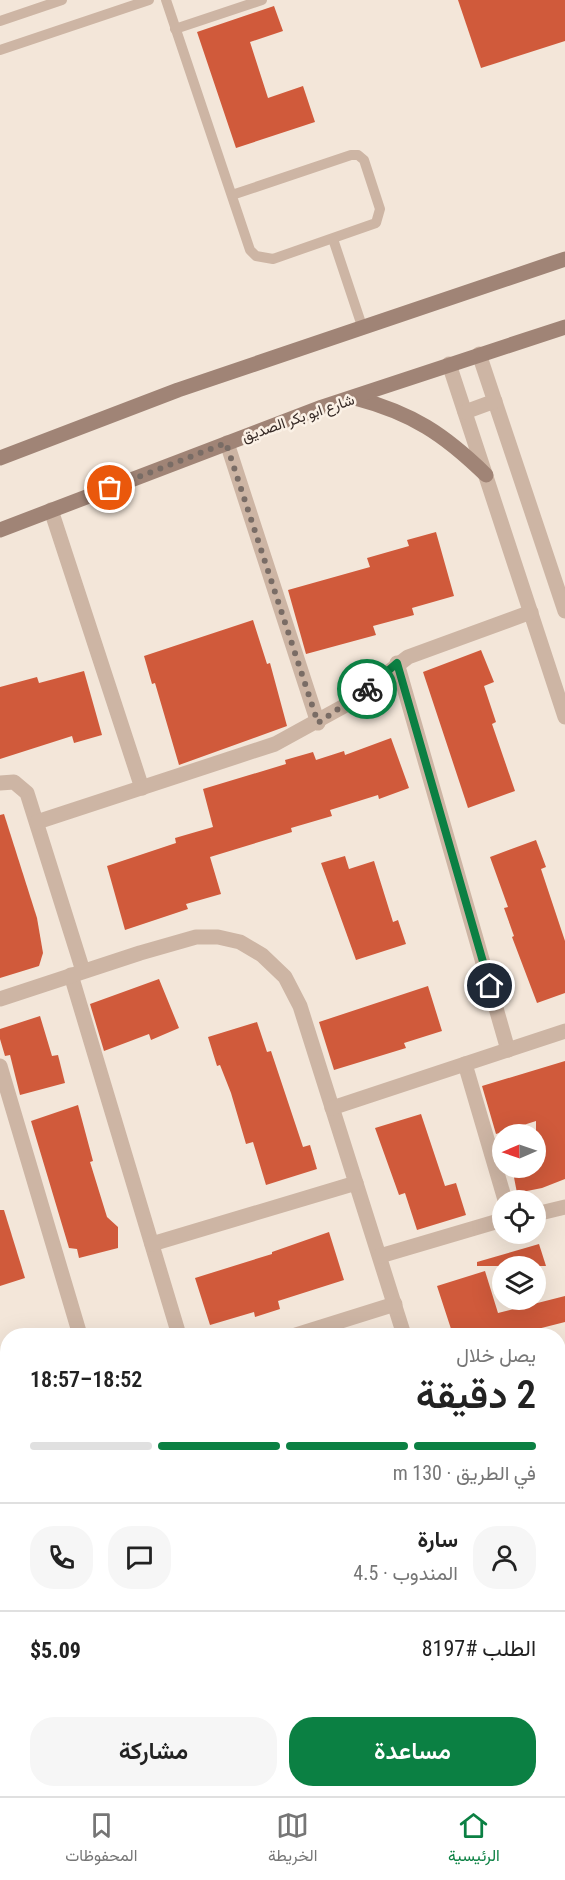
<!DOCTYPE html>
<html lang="ar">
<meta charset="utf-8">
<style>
body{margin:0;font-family:"Roboto Condensed",Vazirmatn,sans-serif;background:#f6f6f6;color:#222;direction:rtl;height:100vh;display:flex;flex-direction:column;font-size:22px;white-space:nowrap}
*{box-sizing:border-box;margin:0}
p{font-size:20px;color:#767676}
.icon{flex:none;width:33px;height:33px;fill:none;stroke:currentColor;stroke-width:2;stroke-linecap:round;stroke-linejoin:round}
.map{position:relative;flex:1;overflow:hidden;direction:ltr}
.panel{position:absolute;left:0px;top:1328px;width:566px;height:470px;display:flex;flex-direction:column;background:#fff;border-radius:24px 24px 0 0;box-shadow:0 6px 24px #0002;direction:rtl}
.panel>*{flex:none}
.needle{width:39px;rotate:268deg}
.tools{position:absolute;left:492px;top:1124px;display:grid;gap:12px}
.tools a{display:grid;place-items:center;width:54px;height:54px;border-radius:50%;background:#fff;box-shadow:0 6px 24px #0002;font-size:30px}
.pin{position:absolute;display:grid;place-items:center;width:51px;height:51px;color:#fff;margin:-26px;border:3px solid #fff;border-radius:50%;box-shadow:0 2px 6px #0007}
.courier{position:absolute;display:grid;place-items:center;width:60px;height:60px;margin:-30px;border:4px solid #0b8043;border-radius:50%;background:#fff;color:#222;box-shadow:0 2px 8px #0007}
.headline em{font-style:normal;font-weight:600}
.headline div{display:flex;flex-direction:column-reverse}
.headline{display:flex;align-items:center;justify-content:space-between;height:102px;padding:0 30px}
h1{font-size:39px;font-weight:600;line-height:45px}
.bar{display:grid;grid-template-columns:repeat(4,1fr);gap:9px 6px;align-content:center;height:72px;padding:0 30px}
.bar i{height:8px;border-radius:4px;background:#e0e0e0}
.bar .active{background:#0b8043}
.bar p{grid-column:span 4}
.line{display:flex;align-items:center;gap:15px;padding:0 30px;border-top:2px solid #e0e0e0}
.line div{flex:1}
.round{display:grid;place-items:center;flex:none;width:63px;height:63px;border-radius:24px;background:#f6f6f6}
.action{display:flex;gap:12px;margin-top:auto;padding:12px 30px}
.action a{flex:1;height:69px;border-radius:24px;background:#0b8043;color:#fff;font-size:24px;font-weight:600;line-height:69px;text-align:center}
.action a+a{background:#f6f6f6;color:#222}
.tab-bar{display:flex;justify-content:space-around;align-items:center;height:84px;border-top:2px solid #e0e0e0;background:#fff;font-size:16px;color:#767676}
.tab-bar a{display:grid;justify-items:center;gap:3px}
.tab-bar .active{color:#0b8043}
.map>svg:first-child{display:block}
</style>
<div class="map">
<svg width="565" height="1796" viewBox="0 0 565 1796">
<rect width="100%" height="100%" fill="#f3e6d9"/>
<g fill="#d05a3b">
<polygon points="458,0 565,0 565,41 481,68"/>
<polygon points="274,6 283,31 250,42 268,98 303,86 315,122 236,148 197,32"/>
<polygon points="436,532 454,596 412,608 414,615 373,626 376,635 306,654 288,590 370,567 367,558 409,546 407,540"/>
<polygon points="253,620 267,664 270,663 287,726 179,765 155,683 152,684 144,656"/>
<polygon points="481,650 494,682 484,686 496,722 492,724 515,791 468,808 423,672"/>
<polygon points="84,671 102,735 74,743 72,736 0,759 0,687 37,677 39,683"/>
<polygon points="391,738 409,788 379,799 378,795 330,810 332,816 291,828 292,832 210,857 221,894 186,904 188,909 125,930 107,866 176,843 175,838 213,827 203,789 286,764 285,760 313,752 316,760 344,751 345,755"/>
<polygon points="4,814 37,918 43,953 39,966 0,978 0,815"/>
<polygon points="536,840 546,867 541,869 565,941 565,993 537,1003 512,937 514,936 504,908 508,907 490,857"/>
<polygon points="345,856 349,869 374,861 393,922 398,920 406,944 356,960 321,863"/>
<polygon points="159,979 179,1028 151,1040 149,1034 104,1051 90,1004"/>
<polygon points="428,986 442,1031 404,1043 406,1048 334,1070 319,1022"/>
<polygon points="40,1016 52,1056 58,1055 65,1083 20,1095 10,1055 5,1056 0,1039 0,1029"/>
<polygon points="257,1022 267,1052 271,1051 303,1147 310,1145 317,1169 266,1185 253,1142 246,1144 231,1093 220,1065 217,1066 208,1037"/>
<polygon points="565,1061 565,1179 542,1188 517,1193 512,1167 536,1167 536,1121 496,1134 482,1086"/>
<polygon points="78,1105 93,1161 90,1162 107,1217 118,1227 118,1248 79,1258 77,1249 69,1248 31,1121"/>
<polygon points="421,1114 445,1186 456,1183 466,1215 417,1230 405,1193 399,1195 375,1128"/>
<polygon points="0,1210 4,1210 25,1278 0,1286"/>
<polygon points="329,1232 344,1280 278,1301 280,1309 255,1317 254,1312 210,1325 195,1278 272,1254 272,1252"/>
<polygon points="539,1244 546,1266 477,1266 477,1262"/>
<polygon points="485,1271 498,1313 565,1296 565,1322 514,1335 453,1335 437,1286"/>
</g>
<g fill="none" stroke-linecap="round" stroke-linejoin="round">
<g stroke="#cdb5a4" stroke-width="10">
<polyline points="166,0 250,250 256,256 273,259 376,223 380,209 364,160 358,155 351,155 232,195"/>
<polyline points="0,21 62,0"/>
<polyline points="175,29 262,0"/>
<polyline points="0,50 149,0"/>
<polyline points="333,239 362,326"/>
</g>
<g stroke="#cdb5a4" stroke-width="15">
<polyline points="479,354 565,611"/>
<polyline points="449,364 565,717"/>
<polyline points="465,412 495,401"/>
<polyline points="227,443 318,723"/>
<polyline points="51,510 142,788"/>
<polyline points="397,663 508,1050"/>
<polyline points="0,783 14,782 27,793 83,971"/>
<polyline points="37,822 275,744 346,705 408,657 531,612"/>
<polyline points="71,975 179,1335"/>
<polyline points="0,999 140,953 196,937 218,937 240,942 262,955 285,977 300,1006 404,1335"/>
<polyline points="465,1064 505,1200"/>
<polyline points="0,1066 80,1335"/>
<polyline points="332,1108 565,1031"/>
<polyline points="536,1214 565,1207"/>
<polyline points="152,1244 356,1183"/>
<polyline points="380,1256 502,1220"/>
<polyline points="296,1335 395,1304"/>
<polyline points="0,1428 8,1426"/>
<polyline points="0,1449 8,1475"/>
<polyline points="558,1564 565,1561"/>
<polyline points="0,1626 8,1624"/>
<polyline points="558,1775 565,1772"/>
<polyline points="107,1796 128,1790"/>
<polyline points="497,1796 516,1790"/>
</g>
<g stroke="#a08476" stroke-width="15">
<path d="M355,398C412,413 444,434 486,475"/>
<polyline points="0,458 178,390 565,259"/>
<polyline points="0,530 322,407 565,327"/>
</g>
</g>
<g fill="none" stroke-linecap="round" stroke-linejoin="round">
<polyline stroke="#796c65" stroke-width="6" stroke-dasharray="0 10.8" points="110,488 226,443 318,723 367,689"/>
<polyline stroke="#0b8043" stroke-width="8" points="367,689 397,663 490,986"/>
</g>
<g text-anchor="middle" stroke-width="5" stroke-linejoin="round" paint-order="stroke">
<g font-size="15" fill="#372b27" stroke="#fbf1e6">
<text transform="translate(298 418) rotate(-19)" y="5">شارع ابو بكر الصديق</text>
</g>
</g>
</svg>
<div class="tools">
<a><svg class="needle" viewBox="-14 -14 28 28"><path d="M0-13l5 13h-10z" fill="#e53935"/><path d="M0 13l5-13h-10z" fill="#767676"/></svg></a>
<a><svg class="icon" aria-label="locate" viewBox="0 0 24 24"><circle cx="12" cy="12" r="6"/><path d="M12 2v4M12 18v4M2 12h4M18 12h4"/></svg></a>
<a><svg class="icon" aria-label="layers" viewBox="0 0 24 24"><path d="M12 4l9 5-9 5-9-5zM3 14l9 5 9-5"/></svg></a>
</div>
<div class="pin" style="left:110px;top:488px;background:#ea580c"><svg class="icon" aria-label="bag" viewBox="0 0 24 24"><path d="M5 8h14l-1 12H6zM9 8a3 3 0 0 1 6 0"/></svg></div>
<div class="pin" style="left:490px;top:986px;background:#1f2937"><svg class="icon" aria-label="home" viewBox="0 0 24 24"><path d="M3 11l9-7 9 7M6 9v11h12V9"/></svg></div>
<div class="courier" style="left:367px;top:689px"><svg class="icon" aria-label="bike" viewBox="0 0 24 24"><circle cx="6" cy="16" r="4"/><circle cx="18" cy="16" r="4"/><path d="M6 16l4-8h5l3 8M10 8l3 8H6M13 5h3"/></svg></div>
<section class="panel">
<div class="headline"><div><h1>2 دقيقة</h1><p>يصل خلال</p></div><em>18:52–18:57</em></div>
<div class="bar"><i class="active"></i><i class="active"></i><i class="active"></i><i></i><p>في الطريق · 130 m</p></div>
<div class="line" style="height:108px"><a class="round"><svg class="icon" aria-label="person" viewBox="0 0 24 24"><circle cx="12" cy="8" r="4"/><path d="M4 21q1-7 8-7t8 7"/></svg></a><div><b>سارة</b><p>المندوب · 4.5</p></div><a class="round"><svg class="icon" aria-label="chat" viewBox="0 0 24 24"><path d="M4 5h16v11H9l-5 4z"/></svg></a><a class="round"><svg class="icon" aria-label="phone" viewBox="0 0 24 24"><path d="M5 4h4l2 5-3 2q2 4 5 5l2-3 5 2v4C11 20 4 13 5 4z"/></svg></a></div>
<div class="line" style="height:78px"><div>الطلب #8197</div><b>$5.09</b></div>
<div class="action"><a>مساعدة</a><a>مشاركة</a></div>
</section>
</div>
<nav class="tab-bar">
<a class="active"><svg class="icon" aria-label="home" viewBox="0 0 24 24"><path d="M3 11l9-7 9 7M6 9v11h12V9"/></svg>الرئيسية</a>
<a><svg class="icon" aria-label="map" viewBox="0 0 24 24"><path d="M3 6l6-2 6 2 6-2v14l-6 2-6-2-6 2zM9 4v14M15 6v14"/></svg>الخريطة</a>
<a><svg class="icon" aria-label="saved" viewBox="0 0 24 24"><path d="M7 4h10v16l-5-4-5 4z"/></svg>المحفوظات</a>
</nav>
